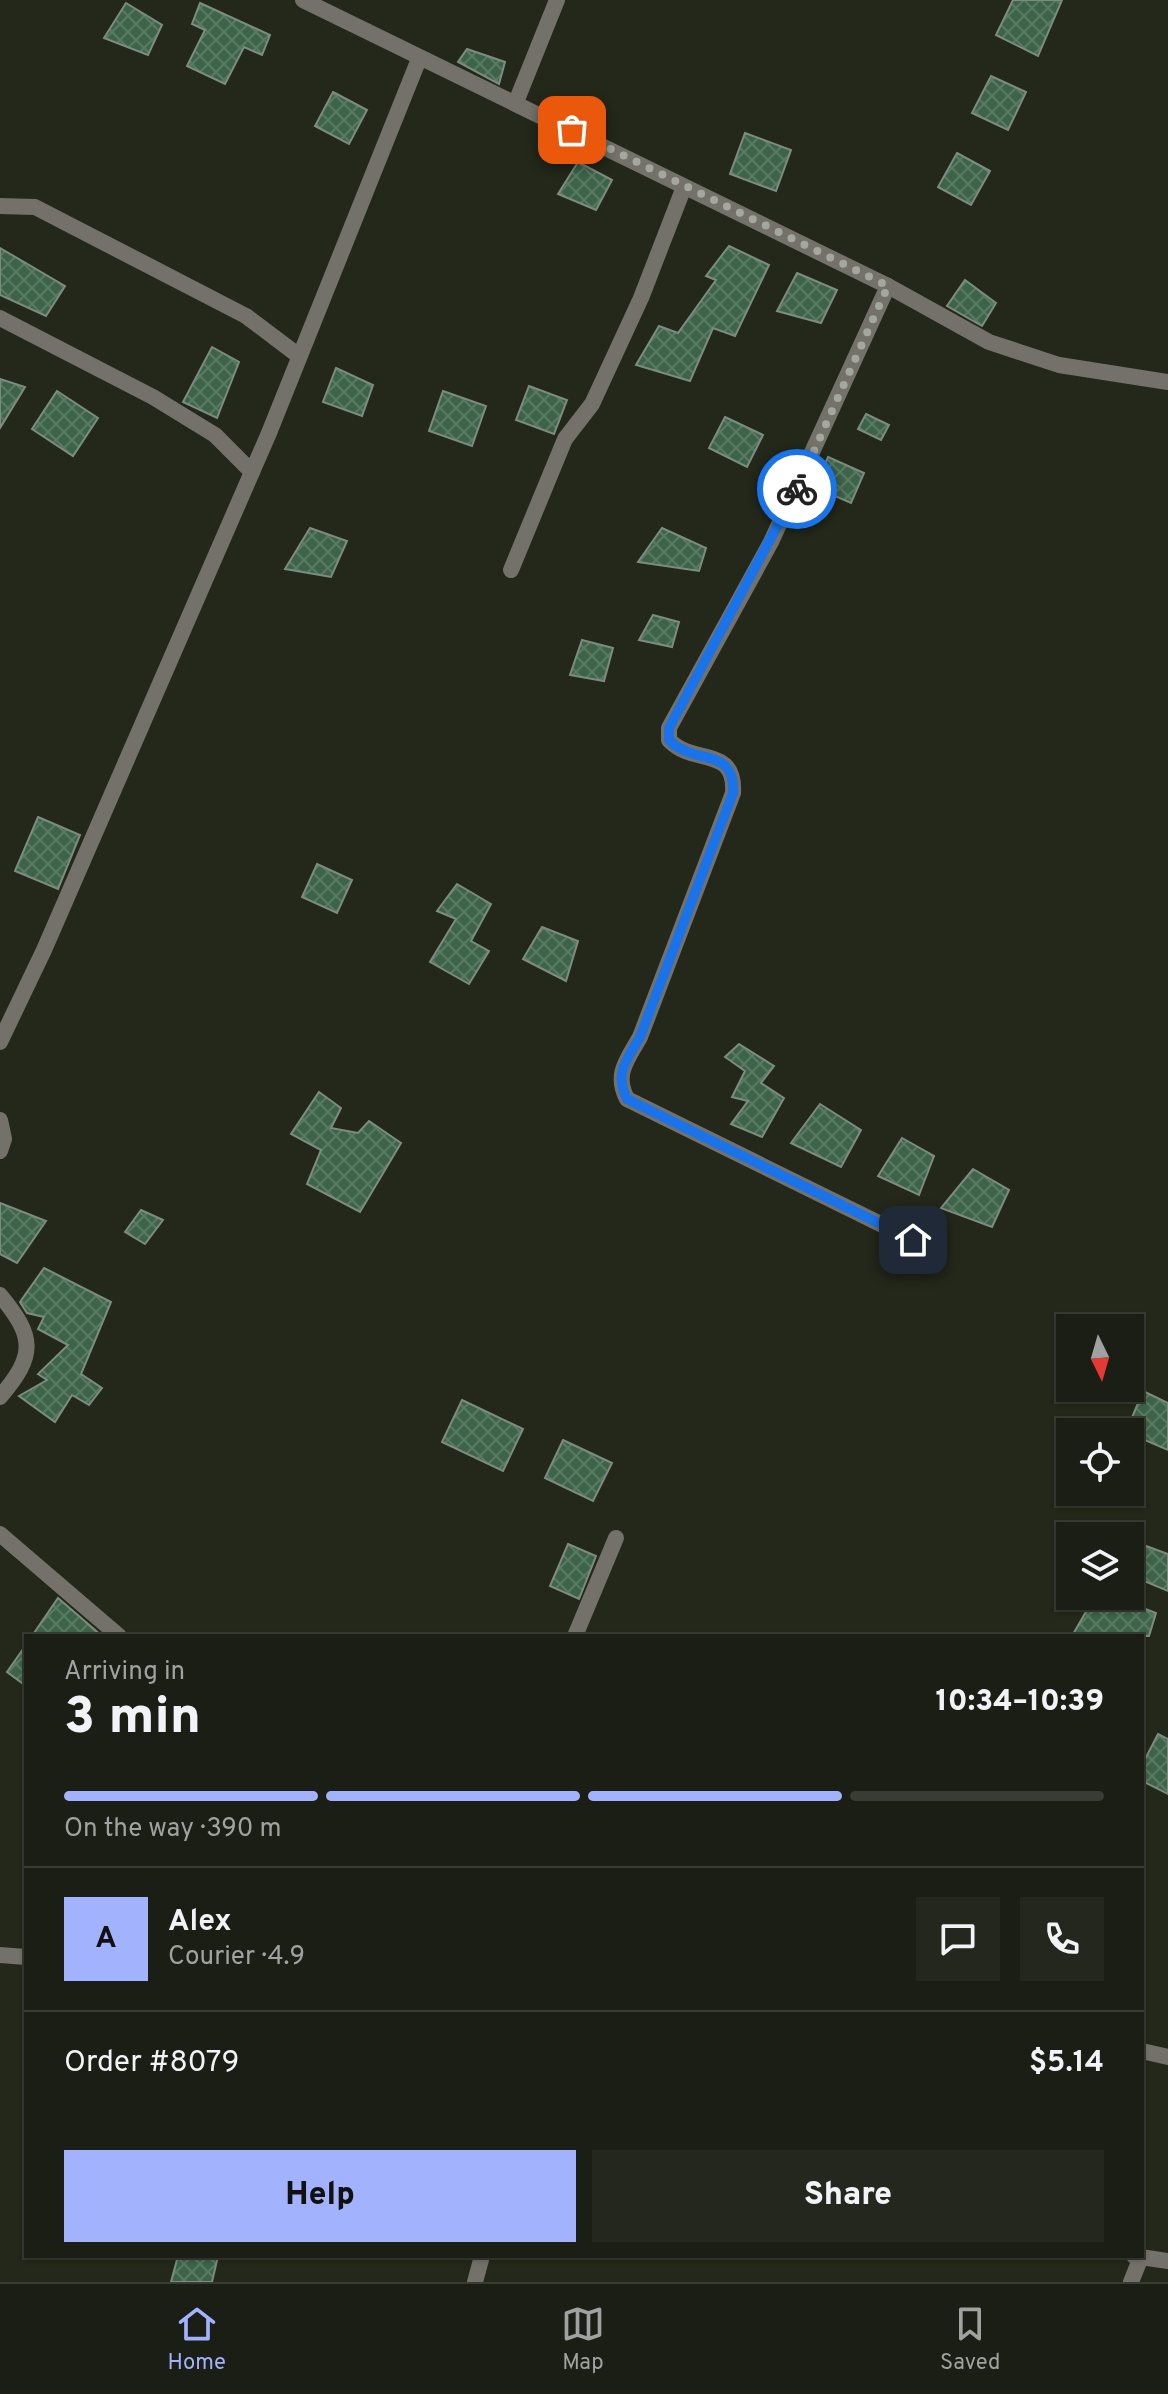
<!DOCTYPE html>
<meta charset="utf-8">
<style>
body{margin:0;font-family:Overpass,sans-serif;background:#23271d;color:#f1f3f6;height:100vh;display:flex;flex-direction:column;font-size:30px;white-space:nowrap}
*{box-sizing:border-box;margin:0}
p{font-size:26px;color:#9fa2a0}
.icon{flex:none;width:44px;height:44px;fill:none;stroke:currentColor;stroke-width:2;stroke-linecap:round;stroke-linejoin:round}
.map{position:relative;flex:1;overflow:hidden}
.side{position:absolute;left:24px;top:1634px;width:1120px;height:624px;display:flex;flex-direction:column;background:#1a1e14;border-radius:0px;box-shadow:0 2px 6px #0004,0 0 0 2px #383c34}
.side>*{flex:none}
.needle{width:52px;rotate:175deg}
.fabs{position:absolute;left:1056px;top:1314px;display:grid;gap:16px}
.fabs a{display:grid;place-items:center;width:88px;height:88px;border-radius:0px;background:#1a1e14;box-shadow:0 2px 6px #0004,0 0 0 2px #383c34;font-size:40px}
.pin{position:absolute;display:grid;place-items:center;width:68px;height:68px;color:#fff;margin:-34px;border-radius:16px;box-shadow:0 4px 12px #0006}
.courier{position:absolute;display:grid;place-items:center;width:80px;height:80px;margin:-40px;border:6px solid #1a73e8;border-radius:50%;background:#fff;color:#222;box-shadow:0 2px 10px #0007}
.overview em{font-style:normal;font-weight:800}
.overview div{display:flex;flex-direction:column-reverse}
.overview{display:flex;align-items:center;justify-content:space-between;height:136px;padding:0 40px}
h1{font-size:52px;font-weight:800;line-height:60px}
.bar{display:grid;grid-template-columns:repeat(4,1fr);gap:12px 8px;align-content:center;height:96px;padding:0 40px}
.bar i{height:10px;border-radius:6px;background:#383c34}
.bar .selected{background:#a3b2fd}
.bar p{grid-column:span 4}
.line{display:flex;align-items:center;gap:20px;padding:0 40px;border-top:2px solid #383c34}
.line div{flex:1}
.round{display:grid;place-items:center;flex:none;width:84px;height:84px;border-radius:0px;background:#23271d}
.primary-button{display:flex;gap:16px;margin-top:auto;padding:16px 40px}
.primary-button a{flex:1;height:92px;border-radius:0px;background:#a3b2fd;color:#111;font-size:32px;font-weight:800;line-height:92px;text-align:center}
.primary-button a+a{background:#23271d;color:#f1f3f6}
.tabs{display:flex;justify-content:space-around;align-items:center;height:112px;border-top:2px solid #383c34;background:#1a1e14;font-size:22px;color:#9fa2a0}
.tabs a{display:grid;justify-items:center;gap:4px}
.tabs .selected{color:#a3b2fd}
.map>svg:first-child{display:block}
</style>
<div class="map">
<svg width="1168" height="2282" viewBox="0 0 1168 2282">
<defs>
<pattern id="building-cross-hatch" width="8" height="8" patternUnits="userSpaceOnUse" patternTransform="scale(2)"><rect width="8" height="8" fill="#3d6449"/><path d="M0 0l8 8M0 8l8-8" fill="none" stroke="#597a63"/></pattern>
</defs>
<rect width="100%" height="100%" fill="#23281a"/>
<g fill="url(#building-cross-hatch)" stroke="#7d8c81" stroke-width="2">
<polygon points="1013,0 1062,0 1038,56 996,35"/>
<polygon points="126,3 162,25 148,55 104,38"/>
<polygon points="200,3 270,35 262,55 244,47 225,84 187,66 205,30 192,24"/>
<polygon points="467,49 505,62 499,84 458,62"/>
<polygon points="991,76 1026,92 1008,130 972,113"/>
<polygon points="333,92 367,110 349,144 315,126"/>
<polygon points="745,133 791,150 776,191 730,174"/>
<polygon points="957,153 990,171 971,205 938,187"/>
<polygon points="578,162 612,180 596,210 558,194"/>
<polygon points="729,246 769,265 735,336 713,328 690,381 636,365 659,326 678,333 716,280 706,276"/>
<polygon points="0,248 65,286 46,316 0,295"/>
<polygon points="797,273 837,290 821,323 777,311"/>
<polygon points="965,280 996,303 982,326 947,306"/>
<polygon points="212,347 239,362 217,418 183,402"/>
<polygon points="336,368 373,385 362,416 323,402"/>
<polygon points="0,379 25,387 0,428"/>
<polygon points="529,386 567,400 554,434 516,420"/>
<polygon points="57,391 98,418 73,456 32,429"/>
<polygon points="443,391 486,406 472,446 429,431"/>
<polygon points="866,414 889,425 881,440 858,429"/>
<polygon points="725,417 763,435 747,467 709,448"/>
<polygon points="828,457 864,473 851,503 814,487"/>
<polygon points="310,528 347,541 331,577 285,569"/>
<polygon points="662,528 706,548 699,571 638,562"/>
<polygon points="653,615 679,622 672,647 639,640"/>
<polygon points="582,640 613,648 604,681 570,675"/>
<polygon points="38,817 80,835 58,889 15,871"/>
<polygon points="317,864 352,880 337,913 302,897"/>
<polygon points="457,884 491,904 471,941 489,951 469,984 430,962 456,919 437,911"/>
<polygon points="542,927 578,941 566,981 523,959"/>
<polygon points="739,1044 774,1066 761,1083 784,1098 762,1137 731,1124 748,1101 732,1097 745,1071 725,1057"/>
<polygon points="319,1092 341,1108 331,1128 358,1133 369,1121 401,1143 360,1212 307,1184 321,1150 291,1134"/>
<polygon points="820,1104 861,1130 841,1167 791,1143"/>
<polygon points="902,1138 934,1156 919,1195 878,1176"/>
<polygon points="973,1169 1009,1190 992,1227 941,1208"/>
<polygon points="0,1203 46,1221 17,1263 0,1254"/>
<polygon points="141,1210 163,1220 145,1244 125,1232"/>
<polygon points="44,1268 111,1302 81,1374 102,1388 89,1405 72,1395 55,1422 19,1396 47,1380 38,1374 68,1345 38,1329 44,1317 27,1313 20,1302"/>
<polygon points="1143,1391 1168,1403 1168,1450 1126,1432"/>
<polygon points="462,1400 523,1429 503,1471 442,1442"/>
<polygon points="563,1440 612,1463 593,1501 545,1478"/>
<polygon points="1130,1540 1168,1554 1168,1591 1130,1575"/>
<polygon points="568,1544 596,1556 579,1599 550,1586"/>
<polygon points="1095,1596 1112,1596 1156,1613 1149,1636 1072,1636"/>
<polygon points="58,1598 102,1636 32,1636"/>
<polygon points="26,1645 26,1686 7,1672"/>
<polygon points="1158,1734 1168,1739 1168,1794 1142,1781 1142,1765"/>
<polygon points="178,2256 218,2256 212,2282 171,2282"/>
</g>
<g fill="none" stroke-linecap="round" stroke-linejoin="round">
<g stroke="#74716a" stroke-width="16">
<polyline points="303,0 888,286 989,342 1059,365 1168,382"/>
<polyline points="516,102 557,0"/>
<polyline points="0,206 35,207 246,316 299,356"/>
<path d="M888,286L771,542L669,728V740C693,766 736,745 733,793L640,1037C627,1060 614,1074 627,1099L913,1240"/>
<polyline points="0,318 153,397 215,435 252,472"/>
<polyline points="511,570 565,439 592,404 641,298 684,187"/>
<polyline points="0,1042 44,950 269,433 419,59"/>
<polyline points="0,1120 4,1139 0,1151"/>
<path d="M0,1295C35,1337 36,1355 0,1397"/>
<polyline points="0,1534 119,1636"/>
<polyline points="575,1636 616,1538"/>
<polyline points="0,1955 26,1957"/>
<polyline points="1142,2051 1168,2057"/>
<polyline points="1134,2256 1168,2261"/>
<polyline points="475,2282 482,2256"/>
<polyline points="1131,2282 1141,2257"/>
</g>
</g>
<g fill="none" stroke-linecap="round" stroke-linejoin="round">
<polyline stroke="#a3a79c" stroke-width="8" stroke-dasharray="0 14.4" points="572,130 888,286 797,489"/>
<path stroke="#1a73e8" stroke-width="10" d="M797,489L669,728V740C693,766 736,746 733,793L640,1037C627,1059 614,1074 627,1099L913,1240"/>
</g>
</svg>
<div class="fabs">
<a><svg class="needle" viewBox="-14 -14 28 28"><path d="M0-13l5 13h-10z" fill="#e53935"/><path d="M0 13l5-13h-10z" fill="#9fa2a0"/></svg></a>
<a><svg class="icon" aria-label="locate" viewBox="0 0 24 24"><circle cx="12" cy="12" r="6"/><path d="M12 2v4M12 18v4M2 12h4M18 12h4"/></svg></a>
<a><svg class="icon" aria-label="layers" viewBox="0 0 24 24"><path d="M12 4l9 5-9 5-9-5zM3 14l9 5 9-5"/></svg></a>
</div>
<div class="pin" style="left:572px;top:130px;background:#ea580c"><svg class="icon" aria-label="bag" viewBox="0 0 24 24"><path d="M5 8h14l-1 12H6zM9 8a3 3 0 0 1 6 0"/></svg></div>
<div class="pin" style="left:913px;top:1240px;background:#1f2937"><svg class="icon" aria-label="home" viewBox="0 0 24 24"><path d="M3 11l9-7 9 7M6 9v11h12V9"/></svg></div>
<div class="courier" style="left:797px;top:489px"><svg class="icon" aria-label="bike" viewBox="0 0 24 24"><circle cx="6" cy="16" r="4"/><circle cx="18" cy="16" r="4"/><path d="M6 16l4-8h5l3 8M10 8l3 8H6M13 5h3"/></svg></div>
<section class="side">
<div class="overview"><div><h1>3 min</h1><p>Arriving in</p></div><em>10:34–10:39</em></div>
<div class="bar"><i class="selected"></i><i class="selected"></i><i class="selected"></i><i></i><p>On the way · 390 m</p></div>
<div class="line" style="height:144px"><b class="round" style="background:#a3b2fd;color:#111">A</b><div><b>Alex</b><p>Courier · 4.9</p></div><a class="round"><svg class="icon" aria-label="chat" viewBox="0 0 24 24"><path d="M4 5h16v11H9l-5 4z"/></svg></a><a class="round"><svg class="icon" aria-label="phone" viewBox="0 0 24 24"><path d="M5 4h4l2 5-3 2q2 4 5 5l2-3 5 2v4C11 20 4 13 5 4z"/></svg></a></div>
<div class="line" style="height:104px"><div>Order #8079</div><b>$5.14</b></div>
<div class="primary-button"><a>Help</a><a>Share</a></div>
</section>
</div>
<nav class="tabs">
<a class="selected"><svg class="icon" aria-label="home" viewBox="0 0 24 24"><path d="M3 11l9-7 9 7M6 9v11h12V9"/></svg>Home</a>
<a><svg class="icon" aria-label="map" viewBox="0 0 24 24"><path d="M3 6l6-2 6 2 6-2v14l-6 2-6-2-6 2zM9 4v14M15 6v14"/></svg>Map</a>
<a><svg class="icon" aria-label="saved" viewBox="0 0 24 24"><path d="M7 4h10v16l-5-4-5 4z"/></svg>Saved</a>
</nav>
